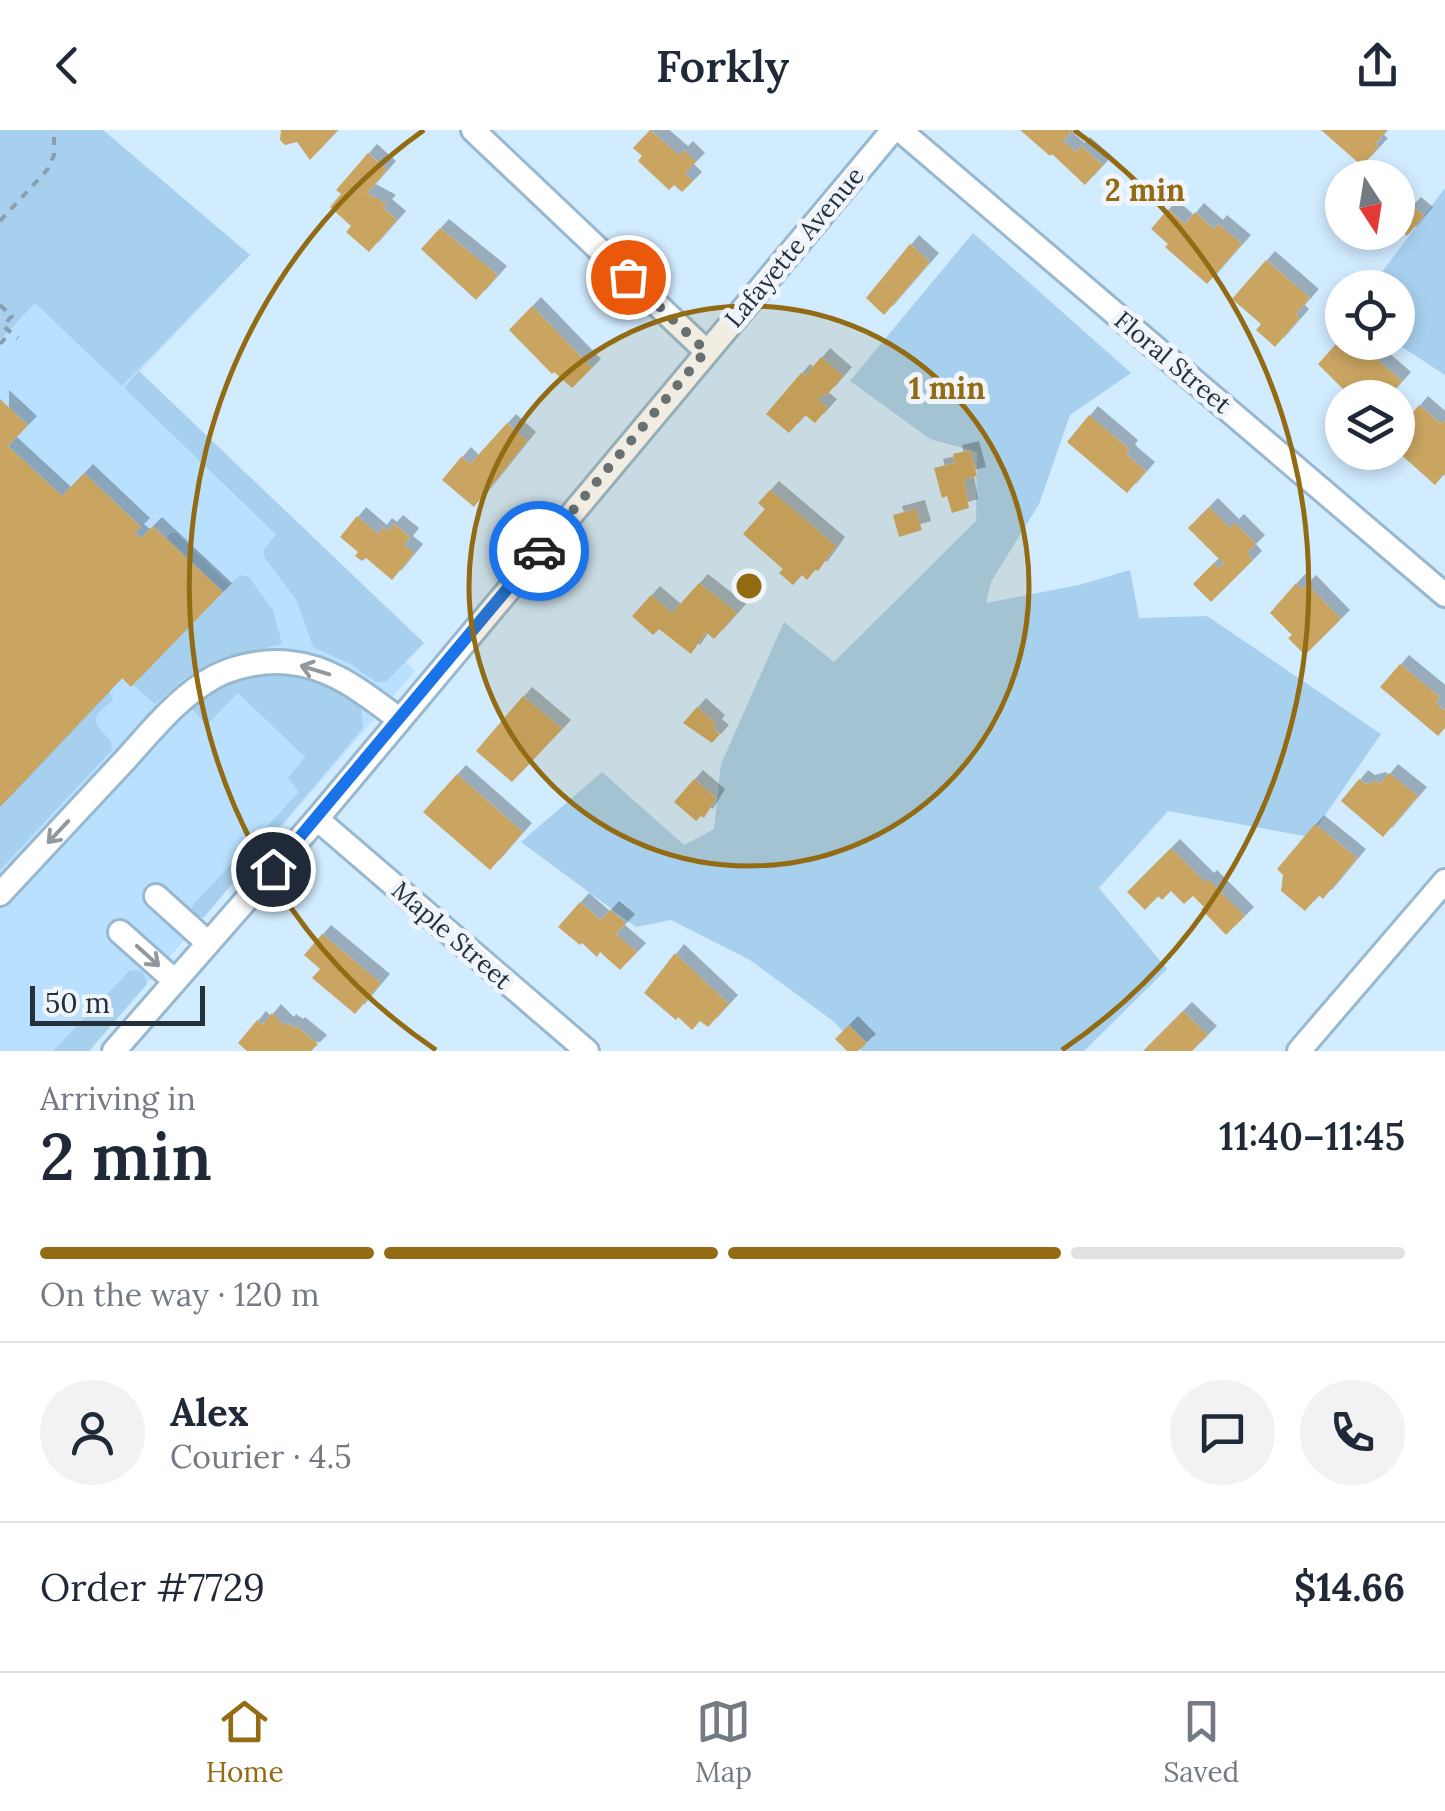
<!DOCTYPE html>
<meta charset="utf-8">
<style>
body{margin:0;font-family:Lora,serif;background:#f2f2f3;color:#1f2937;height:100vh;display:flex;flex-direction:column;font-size:38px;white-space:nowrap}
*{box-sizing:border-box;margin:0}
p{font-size:32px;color:#747a83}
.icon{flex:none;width:55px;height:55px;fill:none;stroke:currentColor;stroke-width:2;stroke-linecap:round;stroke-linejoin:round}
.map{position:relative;height:921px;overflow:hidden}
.side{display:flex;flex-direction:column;background:#fff;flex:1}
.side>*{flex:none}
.needle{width:65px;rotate:168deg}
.tools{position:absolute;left:1325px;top:30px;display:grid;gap:20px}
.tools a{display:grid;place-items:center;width:90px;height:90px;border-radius:50%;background:#fff;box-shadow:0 5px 15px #0003;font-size:50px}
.scale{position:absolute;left:30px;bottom:25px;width:175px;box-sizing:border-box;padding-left:10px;border:5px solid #24313a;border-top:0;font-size:28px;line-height:35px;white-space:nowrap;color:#24313a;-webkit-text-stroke:8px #eff5fa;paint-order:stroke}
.pin{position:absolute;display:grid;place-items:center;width:85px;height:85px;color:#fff;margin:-42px;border:5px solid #fff;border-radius:50%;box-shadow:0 2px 10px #0007}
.courier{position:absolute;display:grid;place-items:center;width:100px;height:100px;margin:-50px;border:8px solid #1a73e8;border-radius:50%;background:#fff;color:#222;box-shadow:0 2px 12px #0007}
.overview em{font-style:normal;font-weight:600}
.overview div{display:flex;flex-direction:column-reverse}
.overview{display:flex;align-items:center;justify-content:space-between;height:170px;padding:0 40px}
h1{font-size:65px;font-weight:600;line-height:75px}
.bar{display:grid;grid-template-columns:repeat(4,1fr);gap:15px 10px;align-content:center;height:120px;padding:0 40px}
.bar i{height:12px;border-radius:8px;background:#e0e1e3}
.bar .selected{background:#926b13}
.bar p{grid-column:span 4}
.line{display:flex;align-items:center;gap:25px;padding:0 40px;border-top:2px solid #e0e1e3}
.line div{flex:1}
.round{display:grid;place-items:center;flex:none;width:105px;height:105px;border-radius:52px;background:#f2f2f3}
header{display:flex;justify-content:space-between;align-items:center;height:130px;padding:0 40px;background:#fff;font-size:45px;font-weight:600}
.tabs{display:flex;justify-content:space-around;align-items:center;height:140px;border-top:2px solid #e0e1e3;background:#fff;font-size:28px;color:#747a83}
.tabs a{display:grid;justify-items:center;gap:5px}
.tabs .selected{color:#926b13}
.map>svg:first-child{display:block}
</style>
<header><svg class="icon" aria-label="back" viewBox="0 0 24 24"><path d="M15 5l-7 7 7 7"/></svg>Forkly<svg class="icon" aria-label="share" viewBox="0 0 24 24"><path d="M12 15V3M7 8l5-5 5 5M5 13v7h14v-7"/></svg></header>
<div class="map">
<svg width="1445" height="921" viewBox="0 0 1445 921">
<defs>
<filter id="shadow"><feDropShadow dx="9" dy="-9" stdDeviation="0" flood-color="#0004"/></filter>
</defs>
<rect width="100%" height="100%" fill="#d1ebff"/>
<polygon fill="#b9e1ff" points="0,0 98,0 250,125 124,258 415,541 89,921 0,921"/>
<g fill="#a6d0ee">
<polygon points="0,0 103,0 250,125 122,256 35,173 0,210"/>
<polygon points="1445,58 1445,245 1396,213 1398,158 1370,158"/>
<polygon points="973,103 1131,243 1070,285 1039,374 991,452 986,473 1079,455 1130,440 1139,488 1207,486 1381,604 1310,707 1168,681 1099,758 1167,839 1084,921 862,921 833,891 750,830 671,790 636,797 521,712 602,642 684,715 714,699 721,634 784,492 834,532 976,391 977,322 930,309 850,251"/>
<polygon points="139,241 424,513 387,551 376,552 350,534 313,517 297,471 264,427 264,419 276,405 124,258"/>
<polygon points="171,403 176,403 229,454 241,445 249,447 273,480 282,514 213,531 184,549 155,574 133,555 223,463 166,408"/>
<path d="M274,544C306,544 339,554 361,578L363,598L204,787H198L192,782L191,777L299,662L288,648L305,627L238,563L207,595L191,578C217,558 241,547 274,544Z"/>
<path d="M109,561L113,570C88,590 93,591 111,611L112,620L0,740V677Z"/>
<polygon points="137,840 143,842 147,854 89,921 53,921 129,841"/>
</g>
<g fill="#caa562" filter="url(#shadow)">
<polygon points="281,0 338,0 310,30 297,12 285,15 280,10"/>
<polygon points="650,0 679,25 684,20 696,32 685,43 693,51 682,62 674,55 669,60 638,31 642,26 633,18"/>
<polygon points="1020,0 1073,0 1063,11 1076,22 1081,16 1103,35 1085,55 1052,24 1050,26"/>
<polygon points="1321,0 1387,0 1375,14 1379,17 1362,36"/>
<polygon points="368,23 387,40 367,63 387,74 383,78 397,90 369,122 346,102 351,96 330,77 341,64 336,60"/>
<polygon points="1398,75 1406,82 1412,76 1424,86 1407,106 1398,97"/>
<polygon points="1168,79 1185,94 1195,82 1214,99 1218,94 1242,114 1207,154 1165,117 1168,114 1151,99"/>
<polygon points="440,98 498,145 476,170 421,119"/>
<polygon points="910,114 930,132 884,185 866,168"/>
<polygon points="1266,130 1310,168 1296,184 1300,188 1275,217 1256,200 1261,194 1232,169"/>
<polygon points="532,176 592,238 572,258 554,242 552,244 509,200"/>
<polygon points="1336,214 1345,222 1352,214 1359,220 1363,217 1402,251 1387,268 1352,268 1318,234"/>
<polygon points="821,227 843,246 826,266 823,264 818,270 828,278 815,293 805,285 789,303 766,284 801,243 805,246"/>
<polygon points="0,269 28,295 8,316 62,366 84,343 141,397 135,403 141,408 153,396 223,462 131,557 122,548 0,677"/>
<polygon points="1419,275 1441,294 1445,290 1445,343 1435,355 1398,322 1398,300"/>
<polygon points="1089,285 1129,319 1126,324 1146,341 1127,363 1067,312"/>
<polygon points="507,293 527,311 474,377 442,350 462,326 470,334"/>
<polygon points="970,320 977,346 964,349 969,378 952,383 947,366 942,368 934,338 955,333 953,324"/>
<polygon points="770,360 836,416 818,441 816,439 807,450 802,445 793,455 779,443 783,439 743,404 765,379 758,373"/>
<polygon points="1209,377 1230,398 1235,393 1256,414 1247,423 1253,430 1211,472 1193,454 1214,433 1219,438 1224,434 1188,398"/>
<polygon points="916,379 922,400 899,407 893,385"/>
<polygon points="357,386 378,404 383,397 388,401 394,394 410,407 404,415 414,423 392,450 366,428 362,431 355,426 358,422 340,407"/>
<polygon points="699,453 737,483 714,509 706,502 691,524 659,499 653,505 632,486 651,465 672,483"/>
<polygon points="1296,453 1302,459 1307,454 1341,489 1305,525 1288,508 1292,505 1270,483"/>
<polygon points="1400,534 1440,567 1436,573 1445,581 1445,598 1438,606 1380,557"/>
<polygon points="523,566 562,599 512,652 476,621"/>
<polygon points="697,577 716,594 713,598 720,604 712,613 683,593"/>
<polygon points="1389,643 1418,666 1383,707 1341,671 1359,649 1366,654 1377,651 1380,654"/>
<polygon points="457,644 523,702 490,740 423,682"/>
<polygon points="694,649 716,668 704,688 701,686 696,691 674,672"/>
<polygon points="1315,694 1357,728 1323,769 1319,765 1305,781 1281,761 1283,745 1277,739"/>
<polygon points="1171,718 1205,752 1208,749 1245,786 1226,805 1201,779 1204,777 1193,766 1184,774 1171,761 1162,770 1158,766 1145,780 1127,762"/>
<polygon points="580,772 601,790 610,780 626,793 616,804 637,822 620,840 600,822 597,827 582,813 580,815 558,797"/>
<polygon points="322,804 381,853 355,884 312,848 320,839 304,825"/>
<polygon points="675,823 729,874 708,897 700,891 692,900 678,887 676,890 644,863"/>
<polygon points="1183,881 1208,905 1192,921 1143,921"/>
<polygon points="272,883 285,896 287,893 294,898 296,896 318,914 311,921 247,921 238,913 257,890 262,895"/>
<polygon points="849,895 867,913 858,921 847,921 835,909"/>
</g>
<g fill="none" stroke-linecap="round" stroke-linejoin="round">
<defs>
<g id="minor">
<polyline points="473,0 706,221"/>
<polyline points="900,0 1445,465"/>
<polyline points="317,689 587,921"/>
<path d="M0,764C42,719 84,674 126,629C153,599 180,565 216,546C238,535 267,530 291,533C333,537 366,565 399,589"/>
<polyline points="156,766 208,813"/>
<polyline points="120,802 175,851"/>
<polyline points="114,921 317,689 893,0"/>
<polyline points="1299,921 1445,751"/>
</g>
</defs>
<use href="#minor" stroke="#98b8cf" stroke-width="28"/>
<g stroke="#8a9fae" stroke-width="4" stroke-dasharray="8 8" stroke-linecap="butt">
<polyline points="0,91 48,39 54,25 54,0"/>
<polyline points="0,175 12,186 3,196 18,208"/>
<polyline points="0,214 10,203"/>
</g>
<use href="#minor" stroke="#fff" stroke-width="22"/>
</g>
<defs><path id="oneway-shaft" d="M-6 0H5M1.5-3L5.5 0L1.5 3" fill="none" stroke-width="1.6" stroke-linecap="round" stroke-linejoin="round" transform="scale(2.5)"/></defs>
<g stroke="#92989c">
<use href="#oneway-shaft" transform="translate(315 540) rotate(-163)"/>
<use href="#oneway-shaft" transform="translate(58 702) rotate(133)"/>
<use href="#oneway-shaft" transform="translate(148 826) rotate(42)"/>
</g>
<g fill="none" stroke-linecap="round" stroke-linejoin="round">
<polyline stroke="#61727f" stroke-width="10" stroke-dasharray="0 18" points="539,421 706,221 628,147"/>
<polyline stroke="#1a73e8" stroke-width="12" points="273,739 539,421"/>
</g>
<circle cx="749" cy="456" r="280" fill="#926b13" fill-opacity=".12"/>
<g fill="none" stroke="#926b13" stroke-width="5">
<circle cx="749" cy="456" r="280"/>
<path d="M436 920A560 560 0 0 1 424 0M1074 0A560 560 0 0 1 1062 920"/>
</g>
<g text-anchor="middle" stroke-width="10" stroke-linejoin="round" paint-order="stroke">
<g font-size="25" fill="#24313a" stroke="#eff5fa">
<text transform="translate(794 117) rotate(-50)" y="9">Lafayette Avenue</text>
<text transform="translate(1173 232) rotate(40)" y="9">Floral Street</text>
<text transform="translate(452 805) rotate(41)" y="9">Maple Street</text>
</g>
</g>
<circle cx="749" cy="456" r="15" fill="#926b13" stroke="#eff5fa" stroke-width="5"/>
<g font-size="30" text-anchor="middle" font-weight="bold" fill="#926b13" stroke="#eff5fa" stroke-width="10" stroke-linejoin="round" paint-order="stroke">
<text x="1145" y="71">2 min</text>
<text x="947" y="269">1 min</text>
</g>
</svg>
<div class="tools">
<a><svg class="needle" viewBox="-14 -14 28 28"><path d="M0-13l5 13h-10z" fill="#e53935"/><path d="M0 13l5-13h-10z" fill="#747a83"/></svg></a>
<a><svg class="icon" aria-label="locate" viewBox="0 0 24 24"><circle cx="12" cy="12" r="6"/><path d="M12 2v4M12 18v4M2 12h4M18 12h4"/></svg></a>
<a><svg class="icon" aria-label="layers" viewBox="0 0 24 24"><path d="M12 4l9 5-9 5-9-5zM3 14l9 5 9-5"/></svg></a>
</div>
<div class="scale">50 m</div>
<div class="pin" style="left:628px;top:147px;background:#ea580c"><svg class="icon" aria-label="bag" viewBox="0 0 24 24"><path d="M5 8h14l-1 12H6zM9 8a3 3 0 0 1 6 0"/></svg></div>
<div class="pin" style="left:273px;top:739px;background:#1f2937"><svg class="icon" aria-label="home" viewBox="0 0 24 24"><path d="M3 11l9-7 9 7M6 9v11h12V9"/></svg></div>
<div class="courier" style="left:539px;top:421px"><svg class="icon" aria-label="car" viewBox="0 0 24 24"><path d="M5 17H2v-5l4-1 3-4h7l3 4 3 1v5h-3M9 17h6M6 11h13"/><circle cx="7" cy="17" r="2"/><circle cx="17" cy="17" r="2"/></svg></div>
</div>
<section class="side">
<div class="overview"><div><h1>2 min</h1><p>Arriving in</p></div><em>11:40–11:45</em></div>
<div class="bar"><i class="selected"></i><i class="selected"></i><i class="selected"></i><i></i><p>On the way · 120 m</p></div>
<div class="line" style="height:180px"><a class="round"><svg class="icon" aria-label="person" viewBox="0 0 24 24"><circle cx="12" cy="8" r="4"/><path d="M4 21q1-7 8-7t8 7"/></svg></a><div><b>Alex</b><p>Courier · 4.5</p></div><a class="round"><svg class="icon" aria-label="chat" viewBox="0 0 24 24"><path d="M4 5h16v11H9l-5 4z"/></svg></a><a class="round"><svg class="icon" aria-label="phone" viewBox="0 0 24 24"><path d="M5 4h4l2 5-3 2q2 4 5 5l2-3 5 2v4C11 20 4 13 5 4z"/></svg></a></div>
<div class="line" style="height:130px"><div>Order #7729</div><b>$14.66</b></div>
</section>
<nav class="tabs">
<a class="selected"><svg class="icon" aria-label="home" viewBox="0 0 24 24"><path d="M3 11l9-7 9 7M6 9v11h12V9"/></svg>Home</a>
<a><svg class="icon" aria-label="map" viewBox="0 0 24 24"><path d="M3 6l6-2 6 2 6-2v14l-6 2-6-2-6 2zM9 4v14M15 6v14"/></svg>Map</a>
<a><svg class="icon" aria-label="saved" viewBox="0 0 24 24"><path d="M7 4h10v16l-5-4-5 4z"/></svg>Saved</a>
</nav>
